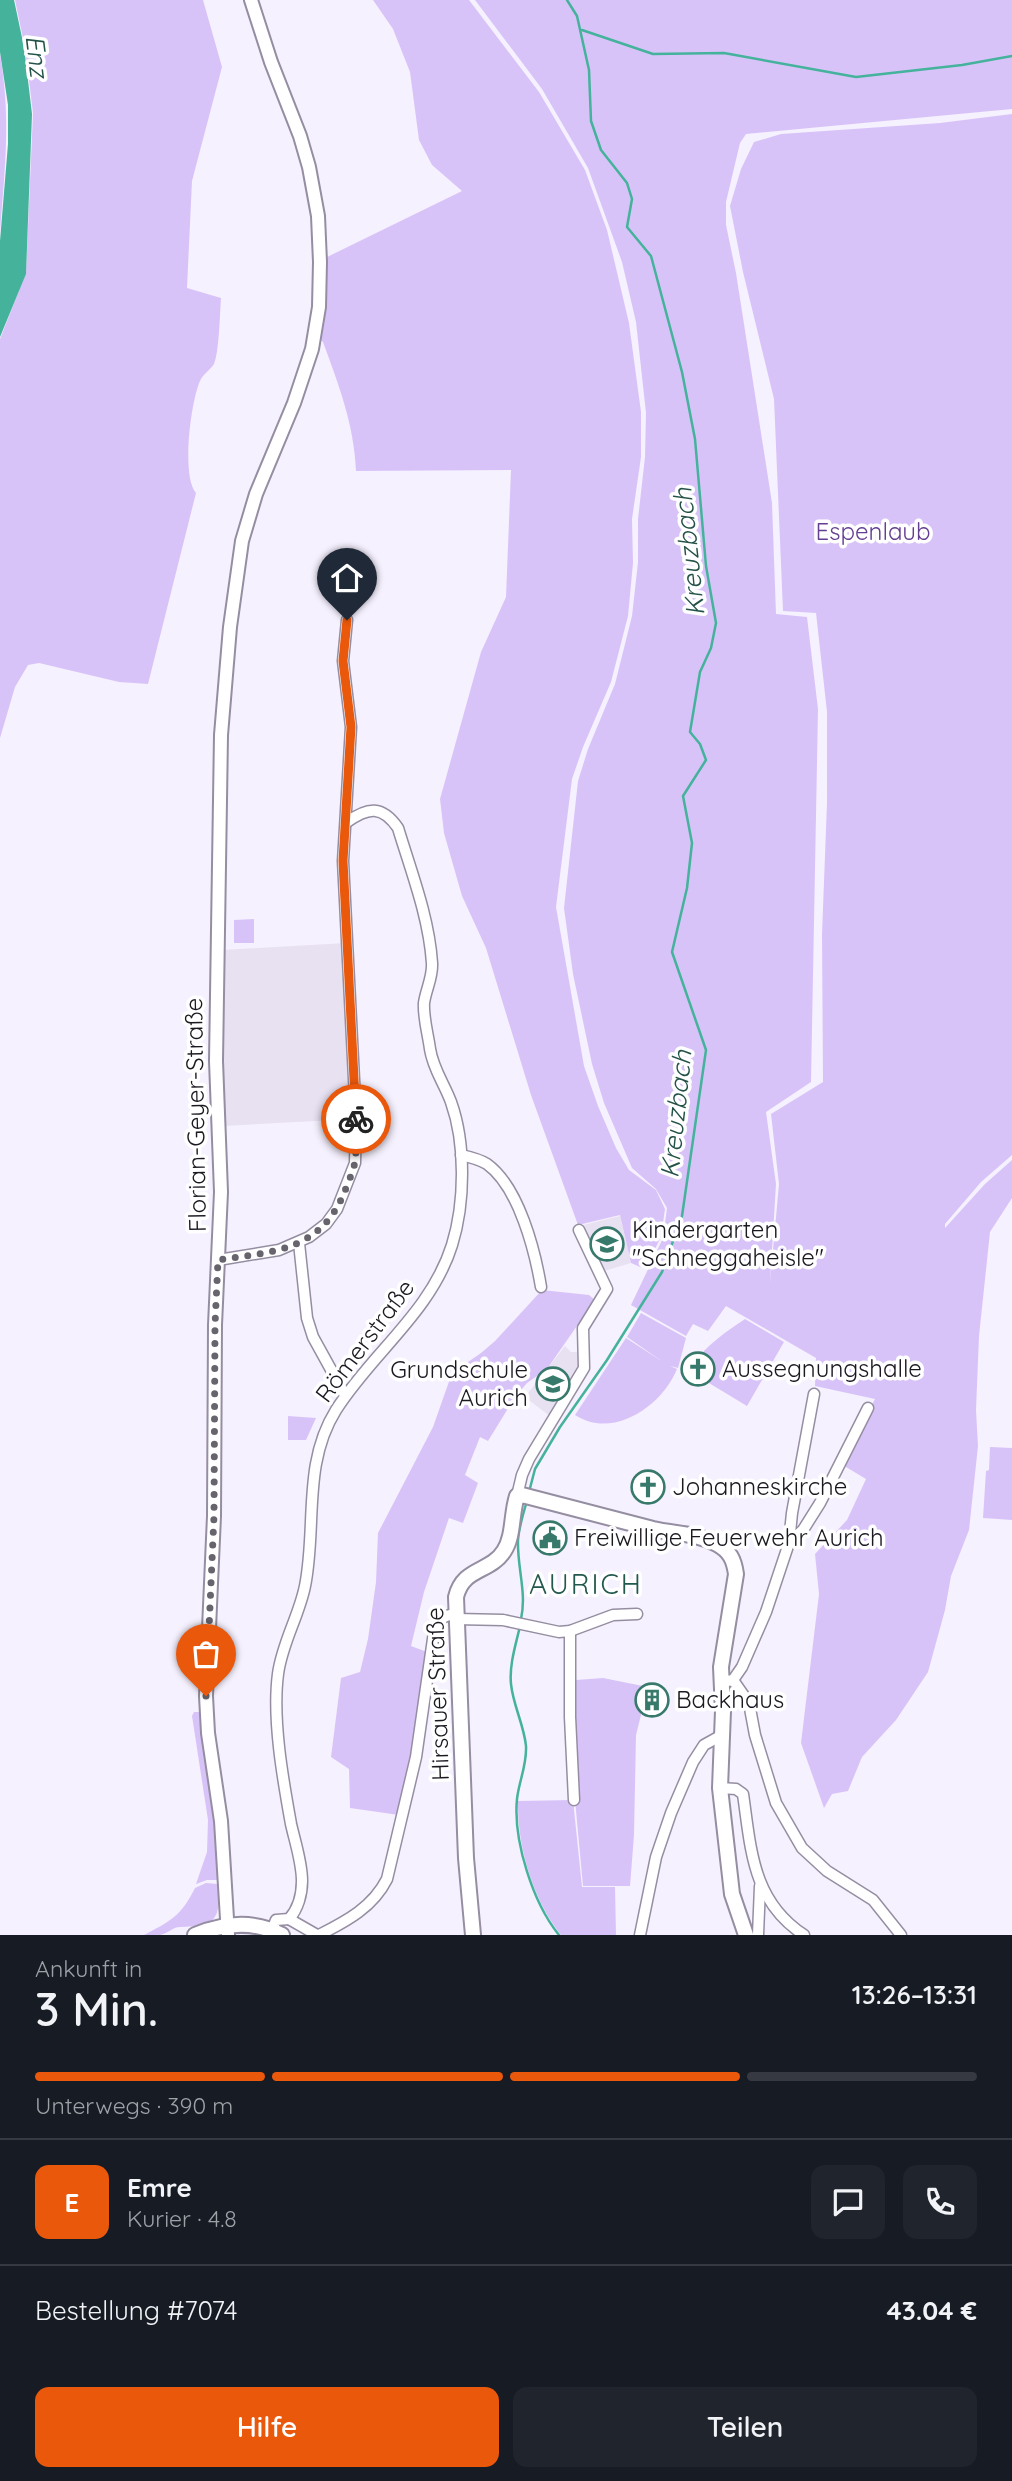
<!DOCTYPE html>
<html lang="de">
<meta charset="utf-8">
<style>
body{margin:0;font-family:Quicksand,sans-serif;background:#20242c;color:#f1f3f6;height:100vh;display:flex;flex-direction:column;font-size:26px;white-space:nowrap}
*{box-sizing:border-box;margin:0}
p{font-size:23px;color:#9ea1a6}
.icon{flex:none;width:38px;height:38px;fill:none;stroke:currentColor;stroke-width:2;stroke-linecap:round;stroke-linejoin:round}
.map{position:relative;height:1935px;overflow:hidden}
.panel{display:flex;flex-direction:column;background:#171b24;flex:1}
.panel>*{flex:none}
.pin{position:absolute;display:grid;place-items:center;width:60px;height:60px;color:#fff;margin:-72px -30px;border-radius:50% 50% 50% 0;rotate:-45deg;box-shadow:0 0 7px #0007}
.pin .icon{rotate:45deg}
.courier{position:absolute;display:grid;place-items:center;width:70px;height:70px;margin:-35px;border:5px solid #ea580c;border-radius:50%;background:#fff;color:#222;box-shadow:0 2px 9px #0007}
.head em{font-style:normal;font-weight:600}
.head div{display:flex;flex-direction:column-reverse}
.head{display:flex;align-items:center;justify-content:space-between;height:119px;padding:0 35px}
h1{font-size:46px;font-weight:600;line-height:52px}
.bar{display:grid;grid-template-columns:repeat(4,1fr);gap:10px 7px;align-content:center;height:84px;padding:0 35px}
.bar i{height:9px;border-radius:5px;background:#363941}
.bar .selected{background:#ea580c}
.bar p{grid-column:span 4}
.line{display:flex;align-items:center;gap:18px;padding:0 35px;border-top:2px solid #363941}
.line div{flex:1}
.round{display:grid;place-items:center;flex:none;width:74px;height:74px;border-radius:14px;background:#20242c}
.primary-button{display:flex;gap:14px;margin-top:auto;padding:14px 35px}
.primary-button a{flex:1;height:80px;border-radius:14px;background:#ea580c;color:#fff;font-size:28px;font-weight:600;line-height:80px;text-align:center}
.primary-button a+a{background:#20242c;color:#f1f3f6}
.map>svg:first-child{display:block}
</style>
<div class="map">
<svg width="1012" height="1935" viewBox="0 0 1012 1935">
<rect width="100%" height="100%" fill="#f6f1fe"/>
<g fill="#e7e1f2">
<polygon points="346,943 355,1119 223,1126 220,1066 222,950"/>
<polygon points="620,1216 631,1263 601,1272 579,1226"/>
<polygon points="565,1346 571,1352 577,1352 579,1369 551,1417 525,1397"/>
</g>
<g fill="#d8c3f9">
<path d="M15,0H203L222,67L192,181L187,288L221,298C220,313 219,353 214,364C210,370 203,374 200,381C191,401 181,476 196,493L148,684L119,682L39,663L28,665L15,687L0,738V339L26,273L33,113L25,48Z"/>
<path d="M373,0H469L539,92L585,170L607,230L629,323L641,412V457L632,519L633,563L628,616L611,682L583,747L572,779L556,907L584,1066L598,1106L616,1148L629,1170L656,1190L665,1209L661,1237L645,1269L631,1263L620,1215L578,1225L531,1095L486,948L462,896L444,833L440,799L481,652L506,597L511,470L356,471C354,424 339,386 323,342L319,338L323,259L462,191L432,165L419,140L410,72L393,29Z"/>
<polygon points="475,0 1012,0 1012,109 746,134 740,143 726,202 726,225 736,273 772,503 776,614 807,617 818,709 811,1082 766,1112 776,1184 770,1283 779,1184 771,1114 823,1082 822,934 827,803 827,712 816,613 783,611 774,399 743,272 730,206 741,169 754,142 781,134 940,123 1012,114 1012,1155 981,1182 945,1224 945,1228 985,1184 1012,1160 1012,1198 990,1232 979,1336 976,1410 978,1446 969,1530 951,1576 945,1610 928,1672 896,1720 862,1757 848,1791 832,1794 824,1808 801,1743 819,1594 815,1554 847,1520 866,1479 841,1464 875,1399 815,1386 816,1358 726,1306 708,1331 693,1324 686,1336 631,1305 663,1238 667,1208 656,1189 632,1168 604,1103 592,1064 573,974 564,908 578,781 588,749 615,684 632,616 638,562 638,519 645,457 646,413 636,322 622,262 588,168 542,89"/>
<path d="M0,54C11,117 5,169 0,232Z"/>
<polygon points="254,919 254,943 234,943 234,920"/>
<polygon points="542,1290 589,1295 595,1300 547,1369 527,1383 515,1397 488,1441 480,1437 465,1475 478,1483 463,1523 449,1518 424,1592 411,1646 427,1652 413,1757 399,1815 350,1808 349,1769 331,1757 341,1678 360,1672 368,1639 376,1582 378,1533 433,1427 452,1373 481,1353 495,1341"/>
<path d="M641,1313L686,1338L678,1368L670,1366L677,1369C662,1406 613,1440 575,1415L626,1338L663,1362L627,1337Z"/>
<path d="M745,1319L784,1342L747,1406L689,1371C703,1347 723,1334 745,1319Z"/>
<polygon points="288,1416 316,1418 306,1440 288,1440"/>
<polygon points="990,1447 1012,1448 1012,1520 983,1518 986,1471 989,1470"/>
<polygon points="603,1678 648,1687 636,1735 634,1835 630,1886 583,1886 575,1800 576,1680"/>
<polygon points="194,1712 199,1712 202,1715 216,1821 219,1880 207,1880 196,1884 207,1852 208,1820 192,1716"/>
<path d="M573,1800L582,1887H615L616,1935H561C533,1900 517,1846 518,1801Z"/>
<path d="M206,1883L218,1884C221,1920 216,1926 180,1927C173,1927 167,1934 160,1935C155,1935 149,1935 144,1935C171,1921 181,1916 195,1888Z"/>
</g>
<polygon fill="#45b29c" points="0,0 14,0 24,47 32,114 26,274 0,337 0,241 8,144 8,105 0,52"/>
<g fill="none" stroke-linecap="round" stroke-linejoin="round">
<g stroke="#45b29c" stroke-width="2.5">
<polyline points="582,30 653,54 724,53 856,77 962,65 1012,56"/>
<polyline points="529,1492 535,1469 560,1427 607,1360 662,1272 682,1216 706,1050 672,952 687,888 692,843 683,796 706,760 700,744 690,732 700,672 711,648 716,623 706,566 695,439 682,372 651,256 627,227 632,199 627,183 601,150 591,121 589,70 577,16 567,0"/>
<path d="M521,1619C527,1593 517,1567 518,1540C519,1527 523,1514 527,1501"/>
<path d="M520,1626C516,1644 509,1665 511,1684C513,1705 524,1725 526,1746C527,1765 519,1781 517,1799C513,1841 533,1903 559,1935"/>
</g>
<defs>
<g id="minor">
<path d="M461,1155C470,1157 479,1159 487,1164C519,1187 535,1251 541,1287"/>
<polyline points="299,1243 307,1318 313,1337 345,1395"/>
<polyline points="218,1260 279,1250 309,1237 326,1224 337,1209 355,1163 356,1119 343,861 351,727 343,661 347,620"/>
<polyline points="517,1496 522,1475 529,1459 584,1368 583,1328 607,1289 579,1230"/>
<polyline points="789,1543 803,1530 820,1503 868,1408"/>
<polyline points="456,1619 503,1620 559,1632 570,1631 613,1615 637,1614"/>
<polyline points="570,1631 570,1717 574,1800"/>
<polyline points="733,1680 749,1703 755,1735 776,1803 802,1848 827,1871 873,1900 901,1935"/>
<polyline points="727,1681 733,1680 742,1667 766,1612 789,1543 792,1513 814,1394"/>
<path d="M720,1788L736,1789L743,1794C751,1849 752,1901 804,1935"/>
<polyline points="289,1919 317,1935"/>
<path d="M272,1930L276,1920L289,1919C298,1909 302,1894 302,1881C302,1862 295,1842 291,1824C283,1780 272,1719 278,1674C282,1643 299,1616 305,1586C317,1527 302,1464 336,1410C372,1353 431,1312 452,1245C465,1203 466,1144 451,1102C444,1083 433,1069 430,1049C428,1034 423,1017 424,1003C426,989 433,977 432,963C429,917 411,871 398,828C382,805 368,807 347,822"/>
<path d="M319,1935C347,1921 373,1907 387,1879L416,1757L434,1632C438,1620 443,1615 456,1614"/>
<polyline points="640,1935 656,1857 671,1813 693,1762 704,1745 722,1735"/>
<polyline points="758,1935 760,1886"/>
</g>
<polyline id="tertiary" points="228,1935 221,1821 208,1733 206,1696 214,1516 215,1325 221,1192 216,1061 221,735 230,627 242,541 256,494 294,403 312,349 319,307 320,262 318,216 309,167 300,136 271,62 251,0"/>
<g id="secondary">
<path d="M195,1935C224,1923 254,1920 282,1935"/>
<path d="M473,1935L466,1858L456,1597C463,1567 490,1573 504,1551C514,1536 511,1514 517,1496L522,1495C566,1506 609,1518 653,1529C675,1534 696,1533 717,1544C730,1551 734,1560 736,1574L721,1667L723,1711L720,1788L732,1894L746,1935"/>
</g>
</defs>
<use href="#minor" stroke="#958ea2" stroke-width="13"/>
<use href="#tertiary" stroke="#958ea2" stroke-width="16"/>
<use href="#secondary" stroke="#958ea2" stroke-width="18"/>
<use href="#minor" stroke="#fff" stroke-width="10"/>
<use href="#tertiary" stroke="#fff" stroke-width="12"/>
<use href="#secondary" stroke="#fff" stroke-width="14"/>
</g>
<g fill="none" stroke-linecap="round" stroke-linejoin="round">
<path stroke="#68646e" stroke-width="7" stroke-dasharray="0 12.6" d="M206,1696L214,1516L215,1325L218,1260C273,1252 320,1251 344,1193C348,1183 353,1172 355,1162C357,1149 355,1133 356,1119"/>
<polyline stroke="#ea580c" stroke-width="9" points="347,620 343,661 351,727 343,861 356,1119"/>
</g>
<defs>
<symbol id="school-ring" viewBox="-11 -11 22 22"><circle r="9.5" fill="#fff" stroke="#377a6b" stroke-width="1.5"/><path d="M0-5L7-2L0 1L-7-2ZM-4 1L0 2.5L4 1V4Q0 6-4 4Z" fill="#377a6b"/></symbol>
<symbol id="church-ring" viewBox="-11 -11 22 22"><circle r="9.5" fill="#fff" stroke="#377a6b" stroke-width="1.5"/><path d="M-1.2-6h2.4v3.5h3.3v2.4h-3.3V6h-2.4V-.1h-3.3v-2.4h3.3Z" fill="#377a6b"/></symbol>
<symbol id="civic-ring" viewBox="-11 -11 22 22"><circle r="9.5" fill="#fff" stroke="#377a6b" stroke-width="1.5"/><path d="M-.6-6.5H3V-4.5H.6V-3L4-1V1h2V6H-6V1h2V-1L-.6-3ZM-1.2 2.5V6h2.4V2.5Z" fill="#377a6b"/></symbol>
<symbol id="building-ring" viewBox="-11 -11 22 22"><circle r="9.5" fill="#fff" stroke="#377a6b" stroke-width="1.5"/><path d="M-4-6H4V6H1V3H-1V6H-4ZM-2.5-4.3h1.7v1.8h-1.7ZM.8-4.3h1.7v1.8H.8ZM-2.5-1h1.7V.8h-1.7ZM.8-1h1.7V.8H.8Z" fill="#377a6b"/></symbol>
</defs>
<g fill-rule="evenodd">
<use href="#school-ring" x="588" y="1225" width="38" height="38"/>
<use href="#church-ring" x="679" y="1350" width="38" height="38"/>
<use href="#school-ring" x="534" y="1365" width="38" height="38"/>
<use href="#church-ring" x="629" y="1468" width="38" height="38"/>
<use href="#civic-ring" x="531" y="1519" width="38" height="38"/>
<use href="#building-ring" x="633" y="1681" width="38" height="38"/>
</g>
<g text-anchor="middle" stroke-width="7" stroke-linejoin="round" paint-order="stroke">
<g font-size="24" fill="#643e91" stroke="#fff">
<text x="873" y="540">Espenlaub</text>
</g>
<g font-size="24" fill="#1b1820" stroke="#fff">
<text transform="translate(196 1115) rotate(-91)" y="8">Florian-Geyer-Straße</text>
<text transform="translate(365 1341) rotate(-53)" y="8">Römerstraße</text>
<text transform="translate(438 1694) rotate(-92)" y="8">Hirsauer Straße</text>
</g>
<g font-size="24" fill="#1b1820" stroke="#fff" text-anchor="start">
<text x="632" y="1238">Kindergarten<tspan x="632" dy="28">"Schneggaheisle"</tspan></text>
<text x="722" y="1377">Aussegnungshalle</text>
<text x="528" y="1378" text-anchor="end">Grundschule<tspan x="528" dy="28">Aurich</tspan></text>
<text x="672" y="1495">Johanneskirche</text>
<text x="574" y="1546">Freiwillige Feuerwehr Aurich</text>
<text x="676" y="1708">Backhaus</text>
</g>
<g font-size="26" font-style="italic" fill="#245248" stroke="#fff">
<text transform="translate(37 56) rotate(83)" y="9">Enz</text>
<text transform="translate(689 552) rotate(-96)" y="9">Kreuzbach</text>
<text transform="translate(676 1114) rotate(-84)" y="9">Kreuzbach</text>
</g>
<g font-size="28" letter-spacing="2" fill="#22584d" stroke="#fff">
<text x="586" y="1594">AURICH</text>
</g>
</g>
</svg>
<div class="pin" style="left:206px;top:1696px;background:#ea580c"><svg class="icon" aria-label="bag" viewBox="0 0 24 24"><path d="M5 8h14l-1 12H6zM9 8a3 3 0 0 1 6 0"/></svg></div>
<div class="pin" style="left:347px;top:620px;background:#1f2937"><svg class="icon" aria-label="home" viewBox="0 0 24 24"><path d="M3 11l9-7 9 7M6 9v11h12V9"/></svg></div>
<div class="courier" style="left:356px;top:1119px"><svg class="icon" aria-label="bike" viewBox="0 0 24 24"><circle cx="6" cy="16" r="4"/><circle cx="18" cy="16" r="4"/><path d="M6 16l4-8h5l3 8M10 8l3 8H6M13 5h3"/></svg></div>
</div>
<section class="panel">
<div class="head"><div><h1>3 Min.</h1><p>Ankunft in</p></div><em>13:26–13:31</em></div>
<div class="bar"><i class="selected"></i><i class="selected"></i><i class="selected"></i><i></i><p>Unterwegs · 390 m</p></div>
<div class="line" style="height:126px"><b class="round" style="background:#ea580c;color:#fff">E</b><div><b>Emre</b><p>Kurier · 4.8</p></div><a class="round"><svg class="icon" aria-label="chat" viewBox="0 0 24 24"><path d="M4 5h16v11H9l-5 4z"/></svg></a><a class="round"><svg class="icon" aria-label="phone" viewBox="0 0 24 24"><path d="M5 4h4l2 5-3 2q2 4 5 5l2-3 5 2v4C11 20 4 13 5 4z"/></svg></a></div>
<div class="line" style="height:91px"><div>Bestellung #7074</div><b>43.04 €</b></div>
<div class="primary-button"><a>Hilfe</a><a>Teilen</a></div>
</section>
